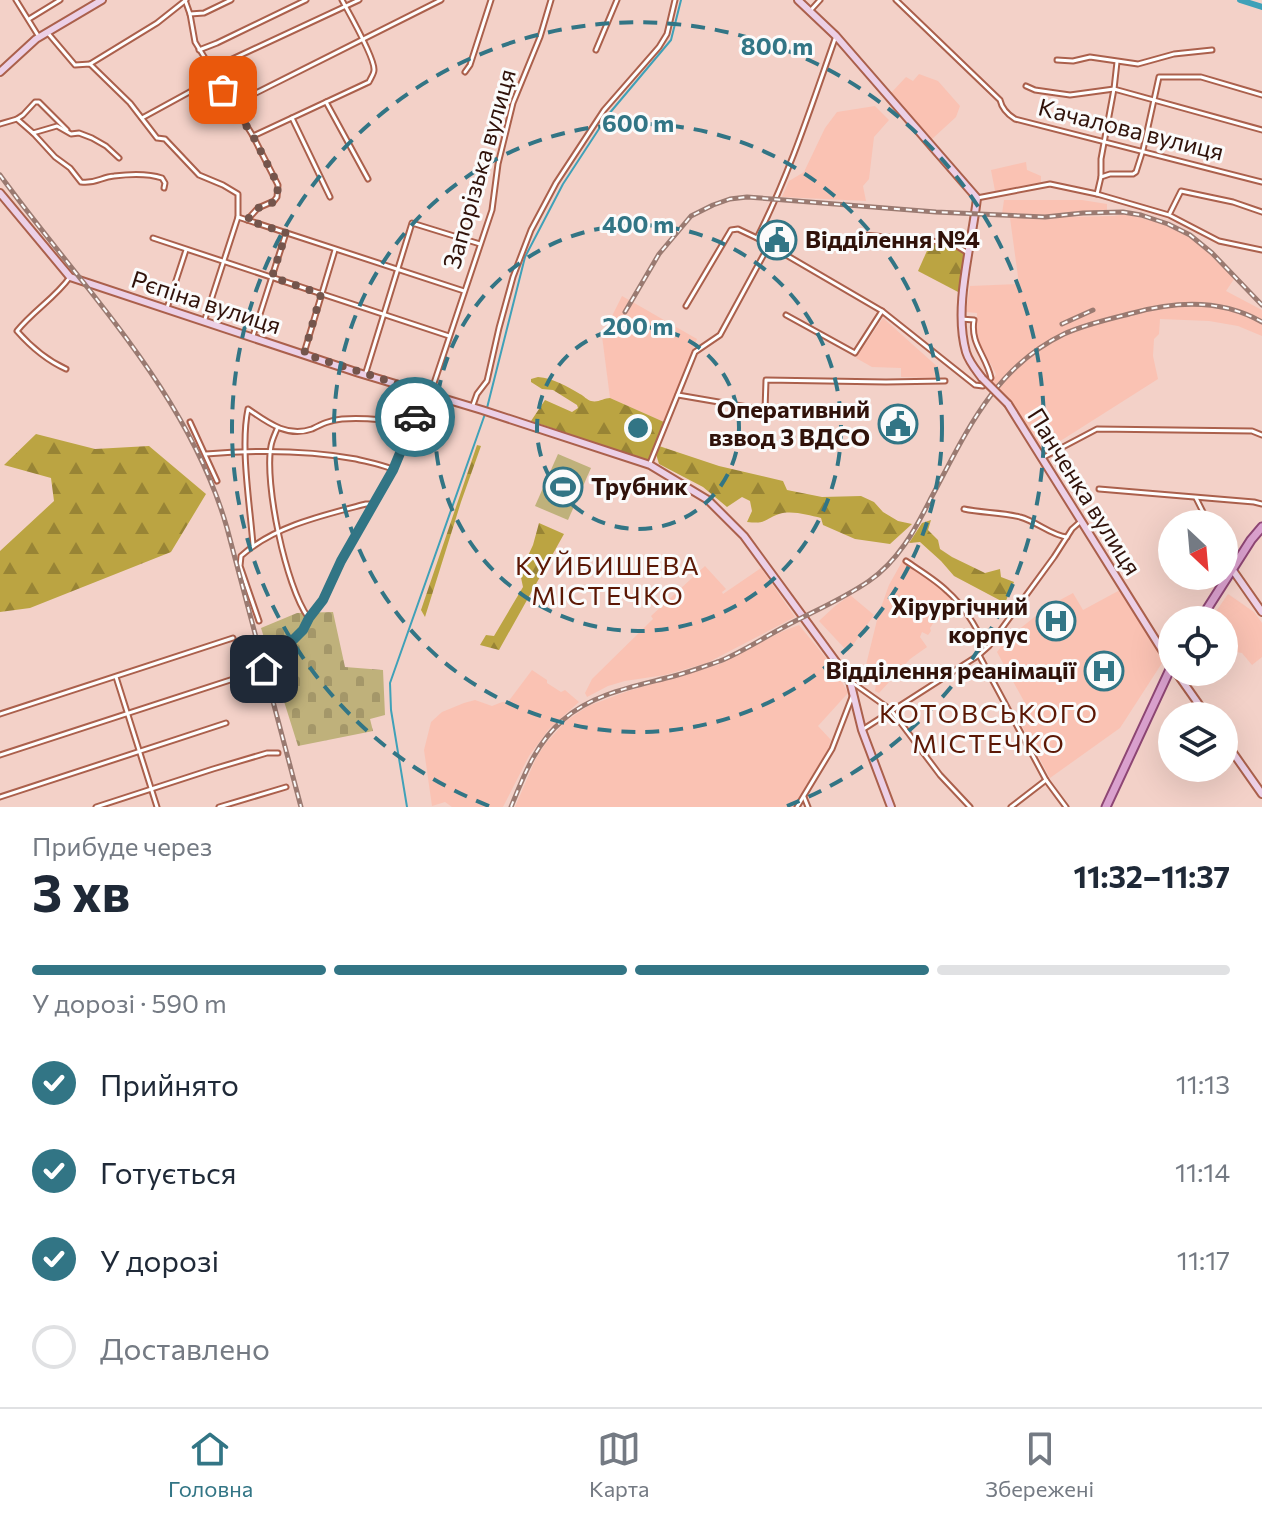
<!DOCTYPE html>
<html lang="uk">
<meta charset="utf-8">
<style>
body{margin:0;font-family:Commissioner,sans-serif;background:#f6f6f7;color:#1f2937;height:100vh;display:flex;flex-direction:column;font-size:30px;white-space:nowrap}
*{box-sizing:border-box;margin:0}
p{font-size:26px;color:#747a83}
.icon{flex:none;width:44px;height:44px;fill:none;stroke:currentColor;stroke-width:2;stroke-linecap:round;stroke-linejoin:round}
.map{position:relative;height:807px;overflow:hidden}
.side{display:flex;flex-direction:column;background:#fff;flex:1}
.side>*{flex:none}
.needle{width:52px;rotate:154deg}
.buttons{position:absolute;left:1158px;top:510px;display:grid;gap:16px}
.buttons a{display:grid;place-items:center;width:80px;height:80px;border-radius:50%;background:#fff;box-shadow:0 8px 32px #0002;font-size:40px}
.pin{position:absolute;display:grid;place-items:center;width:68px;height:68px;color:#fff;margin:-34px;border-radius:16px;box-shadow:0 4px 12px #0006}
.courier{position:absolute;display:grid;place-items:center;width:80px;height:80px;margin:-40px;border:6px solid #327585;border-radius:50%;background:#fff;color:#222;box-shadow:0 2px 10px #0007}
.overview em{font-style:normal;font-weight:700}
.overview div{display:flex;flex-direction:column-reverse}
.overview{display:flex;align-items:center;justify-content:space-between;height:136px;padding:0 32px}
h1{font-size:52px;font-weight:700;line-height:60px}
.bar{display:grid;grid-template-columns:repeat(4,1fr);gap:12px 8px;align-content:center;height:96px;padding:0 32px}
.bar i{height:10px;border-radius:6px;background:#e0e1e3}
.bar .on{background:#327585}
.bar p{grid-column:span 4}
ol{padding:0 32px;list-style:none}
li{display:flex;align-items:center;gap:24px;height:88px}
li p{margin-inline-start:auto}
li .icon{padding:8px;border-radius:50%;background:#327585;color:#fff;stroke-width:4}
li:last-child{color:#747a83}
li i{width:44px;height:44px;border:4px solid #e0e1e3;border-radius:50%}
.tab-bar{display:flex;justify-content:space-around;align-items:center;height:112px;border-top:2px solid #e0e1e3;background:#fff;font-size:22px;color:#747a83}
.tab-bar a{display:grid;justify-items:center;gap:4px}
.tab-bar .on{color:#327585}
.map>svg:first-child{display:block}
</style>
<div class="map">
<svg width="1262" height="807" viewBox="0 0 1262 807">
<defs>
<pattern id="forest-firs" width="22" height="20" patternUnits="userSpaceOnUse" patternTransform="scale(2)"><rect width="22" height="20" fill="#bba442"/><path d="M5 1l3.5 6h-7zM16 11l3.5 6h-7z" fill="#988435"/></pattern>
<pattern id="cemetery-stones" width="16" height="16" patternUnits="userSpaceOnUse" patternTransform="scale(2)"><rect width="16" height="16" fill="#bfb17b"/><path d="M2 7V4a2 2 0 0 1 4 0v3zM10 15v-3a2 2 0 0 1 4 0v3z" fill="#a49769"/></pattern>
</defs>
<rect width="100%" height="100%" fill="#f3d1c8"/>
<g fill="#fac2b3">
<polygon points="919,74 938,81 960,106 956,117 932,139 891,93 906,77 913,81"/>
<polygon points="875,106 889,120 874,137 869,179 863,186 866,201 782,197 789,181 804,172 825,128 837,112"/>
<polygon points="1026,162 1027,170 1041,176 1041,182 995,191 991,170"/>
<polygon points="1004,200 1082,200 1107,204 1107,210 1057,216 1002,214"/>
<polygon points="1124,214 1163,223 1198,242 1234,279 1226,291 1262,310 1262,336 1238,326 1209,321 1160,319 1159,334 1154,339 1153,356 1158,379 1043,452 1020,414 992,382 996,374 977,338 977,313 966,312 970,286 1019,284 1010,218 1114,216"/>
<polygon points="622,296 697,339 664,422 610,398 602,336"/>
<polygon points="883,318 940,369 940,378 901,377 901,368 872,367 856,358"/>
<polygon points="903,560 948,594 959,607 950,619 946,617 942,621 936,619 930,628 931,631 928,635 922,632 920,637 927,647 910,659 879,693 875,691 878,673 865,669 878,616 889,585"/>
<polygon points="705,566 726,589 722,592 723,594 761,568 795,617 707,663 665,675 625,681 608,686 587,697 585,693 592,679 653,619 651,616"/>
<polygon points="1120,590 1164,660 1120,728 1050,778 1018,718 1028,713 1026,705 997,652 1007,639 1047,607 1073,593 1083,610"/>
<polygon points="1228,594 1254,612 1262,623 1262,657 1252,665 1242,653 1236,652 1233,656 1224,650 1224,620 1210,620"/>
<polygon points="850,595 874,615 848,652 819,621 834,607"/>
<polygon points="799,625 835,669 848,693 818,726 831,740 828,749 793,807 515,807 536,758 546,743 566,721 588,706 628,691 718,665 781,632"/>
<polygon points="532,670 547,680 547,683 561,692 565,690 579,702 549,729 529,756 503,807 452,807 445,802 432,806 424,750 431,722 442,712 464,703 475,700 492,706 502,702 508,702"/>
</g>
<g fill="url(#forest-firs)">
<polygon points="930,244 952,247 965,254 960,293 918,271"/>
<path d="M538,377C553,378 568,387 580,394C584,396 587,400 591,401C598,403 604,398 610,398L664,422L649,461L531,421L545,400L572,412L578,408L577,405L553,390L542,389L531,382V379Z"/>
<polygon points="36,434 95,449 149,446 206,494 171,552 30,608 0,612 0,551 54,501 51,478 4,465"/>
<polygon points="477,445 481,446 461,502 425,617 421,610"/>
<path d="M659,446L719,466L783,481L787,490L822,497L861,496L874,502L883,512L898,521L912,524L890,544L855,539L823,525L821,518C808,515 792,510 779,514C763,520 767,524 747,522L752,511L750,501L742,497L727,507L703,487L659,464L656,454Z"/>
<polygon points="931,520 928,530 938,540 940,549 952,557 985,573 1000,569 1001,577 1014,582 1005,603 954,576 941,561 920,542 909,543 922,523"/>
<polygon points="539,523 564,534 499,650 480,645 486,635 494,636 523,587 520,573 533,545"/>
</g>
<polygon fill="url(#cemetery-stones)" points="333,612 345,667 383,670 385,715 370,719 373,731 298,746 261,628 297,613"/>
<polygon fill="#bfb17b" points="558,454 591,468 568,520 535,506"/>
<g fill="none" stroke-linecap="round" stroke-linejoin="round">
<g stroke="#3fa1b8" stroke-width="2">
<polyline points="487,408 525,257 563,184 608,115 671,40 681,0"/>
<polyline points="407,807 391,710 390,683 485,414"/>
</g>
<polyline stroke="#3fa1b8" stroke-width="6" points="1240,0 1262,7"/>
<defs>
<g id="street">
<polyline points="16,0 39,37"/>
<polyline points="185,0 190,14 195,42 253,136 278,185 277,197 274,201 258,208 247,220"/>
<path d="M896,0L1000,100C1002,109 1007,114 1015,119L1262,182"/>
<polyline points="810,11 820,0"/>
<polyline points="190,14 204,13 231,0"/>
<polyline points="29,19 60,0"/>
<polyline points="47,32 75,65 90,64 130,103 157,138 165,139 199,175 223,185 238,194 238,217 204,322"/>
<polyline points="199,50 217,43 306,0"/>
<polyline points="596,50 617,0"/>
<polyline points="1057,60 1073,61 1090,57 1138,64 1174,54 1212,50"/>
<polyline points="207,63 228,61 359,0"/>
<polyline points="90,64 157,23 186,0"/>
<polyline points="465,72 470,65 491,0"/>
<polyline points="1026,86 1035,90 1070,95 1114,89 1262,130"/>
<polyline points="326,102 368,179"/>
<polyline points="234,104 441,0"/>
<polyline points="142,118 206,83 213,75"/>
<polyline points="292,118 330,197"/>
<polyline points="17,119 23,115 35,102 39,102 67,130"/>
<polyline points="0,124 17,119 33,133 57,126 71,134 79,133 92,138 106,146 119,158"/>
<path d="M33,133L55,157L70,168L81,182C96,184 101,177 114,176C130,174 147,173 162,178L165,183L164,188"/>
<path d="M253,136L369,82C370,79 374,74 374,70C375,58 349,13 342,0"/>
<polyline points="1101,177 1101,159 1114,89 1117,62"/>
<polyline points="1097,194 1101,177 1110,174 1133,174 1136,172 1143,150 1159,77 1201,77 1262,95"/>
<polyline points="977,198 1050,184 1097,194 1169,215 1219,241 1262,250"/>
<polyline points="1170,213 1181,191 1233,202 1262,212"/>
<polyline points="238,217 464,291"/>
<polyline points="864,235 952,243 968,253"/>
<polyline points="153,238 449,336"/>
<path d="M757,238C790,173 812,104 836,36"/>
<path d="M686,306L731,230L738,229L757,238L882,311L975,385L983,386L991,378C986,355 970,344 974,320L961,319"/>
<polyline points="167,308 186,250"/>
<polyline points="786,315 855,353 882,311"/>
<polyline points="253,336 286,233"/>
<polyline points="304,353 335,250"/>
<path d="M66,369C46,360 32,348 17,331C33,311 55,298 70,277"/>
<polyline points="366,372 412,223 480,244"/>
<polyline points="430,395 492,210 498,164 513,103 540,37 551,0"/>
<polyline points="678,395 765,410 766,380 886,382 945,381"/>
<polyline points="473,405 477,394 487,381 499,328 513,277 531,230 556,183 604,110 659,47 667,34 675,0"/>
<polyline points="190,422 217,481"/>
<path d="M277,429C275,434 272,440 271,446C264,483 286,587 308,617"/>
<path d="M206,454C256,450 306,450 356,459C368,462 380,464 392,469"/>
<polyline points="1042,458 1097,429 1252,431 1262,435"/>
<polyline points="650,463 695,352 720,335 769,245"/>
<polyline points="1099,489 1254,502 1262,504"/>
<polyline points="1196,498 1209,524"/>
<path d="M964,509C982,513 1002,512 1020,517C1036,521 1052,536 1067,537"/>
<path d="M253,545C250,505 240,447 248,409C267,422 287,438 312,429C322,424 330,420 342,419C365,417 389,420 411,423"/>
<polyline points="1224,551 1230,562"/>
<path d="M906,561C919,570 936,580 947,591C964,606 977,628 986,648"/>
<path d="M259,621L240,566L241,556C274,526 324,515 366,504H372"/>
<polyline points="979,655 1046,780 1066,807"/>
<polyline points="116,677 157,807"/>
<polyline points="853,683 891,710 940,775 970,807"/>
<polyline points="0,714 233,638"/>
<polyline points="862,730 979,655 989,646 1054,557 1072,529 1081,521"/>
<polyline points="0,755 264,669 303,630 309,618 323,600 341,561 393,470 410,432 423,393"/>
<polyline points="0,797 226,723"/>
<polyline points="804,797 808,807"/>
<polyline points="96,807 213,769 267,753 278,753"/>
<polyline points="219,807 286,787"/>
<polyline points="797,807 832,749 852,697"/>
<polyline points="1011,807 1046,780"/>
</g>
<g id="secondary">
<path d="M798,0L836,36L977,198C972,245 953,306 966,352C969,362 976,370 982,378"/>
<polyline points="0,72 36,39 102,0"/>
<polyline points="0,193 70,277 359,373 482,410 650,465 708,500 744,536 850,681 862,730 891,807"/>
<polyline points="1008,404 1172,666"/>
<polyline points="1232,569 1262,612"/>
<polyline points="1176,672 1207,716"/>
<polyline points="1224,740 1262,794"/>
</g>
<g id="primary">
<polyline points="1200,620 1251,540 1262,527"/>
<polyline points="1106,807 1172,665"/>
</g>
</defs>
<use href="#street" stroke="#ab604c" stroke-width="7"/>
<use href="#secondary" stroke="#ab604c" stroke-width="10"/>
<use href="#primary" stroke="#8e4674" stroke-width="11"/>
<use href="#street" stroke="#fff" stroke-width="3"/>
<use href="#secondary" stroke="#ecd0e6" stroke-width="6"/>
<use href="#primary" stroke="#daa1ce" stroke-width="7"/>
<defs>
<g id="rail">
<path d="M0,175C81,287 188,391 227,528L301,807"/>
<polyline points="625,312 659,254 691,216 713,205 730,199 747,197 936,212 1045,217 1083,213 1123,212 1141,215 1168,224 1190,235 1212,253 1262,305"/>
<polyline points="1062,324 1093,310"/>
<path d="M511,807C524,775 536,743 563,720C593,693 637,686 674,676C690,672 705,666 720,661C742,652 763,638 784,627C812,612 843,599 869,581C898,561 915,530 930,500C965,435 993,368 1064,334C1086,324 1110,319 1133,313C1176,301 1222,299 1262,322"/>
</g>
</defs>
<use href="#rail" stroke="#9a7a71" stroke-width="5"/>
<use href="#rail" stroke="#fbfbfb" stroke-width="2" stroke-dasharray="6" stroke-linecap="butt"/>
<defs>
<polyline id="secondary-bridge" points="982,378 1008,404"/>
</defs>
<use href="#secondary-bridge" stroke="#ab604c" stroke-width="10" stroke-linecap="butt"/>
<use href="#secondary-bridge" stroke="#ecd0e6" stroke-width="6"/>
</g>
<g fill="none" stroke-linecap="round" stroke-linejoin="round">
<polyline stroke="#74554c" stroke-width="8" stroke-dasharray="0 14.4" points="223,90 253,136 278,185 277,197 274,201 271,204 258,208 247,220 286,233 272,277 321,294 304,354 423,392 415,417"/>
<polyline stroke="#327585" stroke-width="10" points="264,669 303,630 309,618 323,600 341,561 393,470 415,417"/>
</g>
<g fill="none" stroke="#327585" stroke-width="4" stroke-dasharray="14 10">
<circle cx="638" cy="428" r="101"/>
<circle cx="638" cy="428" r="203"/>
<circle cx="638" cy="428" r="304"/>
<path d="M489 806A406 406 0 1 1 787 806"/>
</g>
<defs>
<symbol id="civic-ring" viewBox="-11 -11 22 22"><circle r="9.5" fill="#fbfbfb" stroke="#327585" stroke-width="1.5"/><path d="M-.6-6.5H3V-4.5H.6V-3L4-1V1h2V6H-6V1h2V-1L-.6-3ZM-1.2 2.5V6h2.4V2.5Z" fill="#327585"/></symbol>
<symbol id="stadium-ring" viewBox="-11 -11 22 22"><circle r="9.5" fill="#fbfbfb" stroke="#327585" stroke-width="1.5"/><path d="M0-5a6.5 5 0 1 0 0 10a6.5 5 0 1 0 0-10ZM-3.5-1.8h7v3.6h-7Z" fill="#327585"/></symbol>
<symbol id="hospital-ring" viewBox="-11 -11 22 22"><circle r="9.5" fill="#fbfbfb" stroke="#327585" stroke-width="1.5"/><path d="M-5-5h3v3.5h4V-5h3V5h-3V1.5h-4V5h-3Z" fill="#327585"/></symbol>
</defs>
<g fill-rule="evenodd">
<use href="#civic-ring" x="755" y="218" width="44" height="44"/>
<use href="#civic-ring" x="876" y="402" width="44" height="44"/>
<use href="#stadium-ring" x="541" y="465" width="44" height="44"/>
<use href="#hospital-ring" x="1034" y="599" width="44" height="44"/>
<use href="#hospital-ring" x="1082" y="649" width="44" height="44"/>
</g>
<g text-anchor="middle" stroke-width="6" stroke-linejoin="round" paint-order="stroke">
<g font-size="24" fill="#30120a" stroke="#fbfbfb">
<text transform="translate(1131 130) rotate(14)" y="8">Качалова вулиця</text>
<text transform="translate(480 169) rotate(-74)" y="8">Запорізька вулиця</text>
<text transform="translate(206 303) rotate(18)" y="8">Рєпіна вулиця</text>
<text transform="translate(1084 492) rotate(58)" y="8">Панченка вулиця</text>
</g>
<g font-size="24" font-weight="bold" fill="#30120a" stroke="#fbfbfb" text-anchor="end">
<text x="805" y="248" text-anchor="start">Відділення №4</text>
<text x="870" y="418">Оперативний<tspan x="870" dy="28">взвод 3 ВДСО</tspan></text>
<text x="591" y="495" text-anchor="start">Трубник</text>
<text x="1028" y="615">Хірургічний<tspan x="1028" dy="28">корпус</tspan></text>
<text x="1076" y="679">Відділення реанімації</text>
</g>
<g font-size="26" letter-spacing="2" fill="#5c1805" stroke="#fbfbfb">
<text x="608" y="575">КУЙБИШЕВА<tspan x="608" dy="30">МІСТЕЧКО</tspan></text>
<text x="989" y="723">КОТОВСЬКОГО<tspan x="989" dy="30">МІСТЕЧКО</tspan></text>
</g>
</g>
<circle cx="638" cy="428" r="12" fill="#327585" stroke="#fbfbfb" stroke-width="4"/>
<g font-size="24" text-anchor="middle" font-weight="bold" fill="#327585" stroke="#fbfbfb" stroke-width="6" stroke-linejoin="round" paint-order="stroke">
<text x="777" y="55">800 m</text>
<text x="638" y="132">600 m</text>
<text x="638" y="233">400 m</text>
<text x="638" y="335">200 m</text>
</g>
</svg>
<div class="buttons">
<a><svg class="needle" viewBox="-14 -14 28 28"><path d="M0-13l5 13h-10z" fill="#e53935"/><path d="M0 13l5-13h-10z" fill="#747a83"/></svg></a>
<a><svg class="icon" aria-label="locate" viewBox="0 0 24 24"><circle cx="12" cy="12" r="6"/><path d="M12 2v4M12 18v4M2 12h4M18 12h4"/></svg></a>
<a><svg class="icon" aria-label="layers" viewBox="0 0 24 24"><path d="M12 4l9 5-9 5-9-5zM3 14l9 5 9-5"/></svg></a>
</div>
<div class="pin" style="left:223px;top:90px;background:#ea580c"><svg class="icon" aria-label="bag" viewBox="0 0 24 24"><path d="M5 8h14l-1 12H6zM9 8a3 3 0 0 1 6 0"/></svg></div>
<div class="pin" style="left:264px;top:669px;background:#1f2937"><svg class="icon" aria-label="home" viewBox="0 0 24 24"><path d="M3 11l9-7 9 7M6 9v11h12V9"/></svg></div>
<div class="courier" style="left:415px;top:417px"><svg class="icon" aria-label="car" viewBox="0 0 24 24"><path d="M5 17H2v-5l4-1 3-4h7l3 4 3 1v5h-3M9 17h6M6 11h13"/><circle cx="7" cy="17" r="2"/><circle cx="17" cy="17" r="2"/></svg></div>
</div>
<section class="side">
<div class="overview"><div><h1>3 хв</h1><p>Прибуде через</p></div><em>11:32–11:37</em></div>
<div class="bar"><i class="on"></i><i class="on"></i><i class="on"></i><i></i><p>У дорозі · 590 m</p></div>
<ol>
<li><svg class="icon" aria-label="check" viewBox="0 0 24 24"><path d="M5 12l5 5 9-10"/></svg>Прийнято<p>11:13</p></li>
<li><svg class="icon" aria-label="check" viewBox="0 0 24 24"><path d="M5 12l5 5 9-10"/></svg>Готується<p>11:14</p></li>
<li><svg class="icon" aria-label="check" viewBox="0 0 24 24"><path d="M5 12l5 5 9-10"/></svg>У дорозі<p>11:17</p></li>
<li><i></i>Доставлено</li>
</ol>
</section>
<nav class="tab-bar">
<a class="on"><svg class="icon" aria-label="home" viewBox="0 0 24 24"><path d="M3 11l9-7 9 7M6 9v11h12V9"/></svg>Головна</a>
<a><svg class="icon" aria-label="map" viewBox="0 0 24 24"><path d="M3 6l6-2 6 2 6-2v14l-6 2-6-2-6 2zM9 4v14M15 6v14"/></svg>Карта</a>
<a><svg class="icon" aria-label="saved" viewBox="0 0 24 24"><path d="M7 4h10v16l-5-4-5 4z"/></svg>Збережені</a>
</nav>
